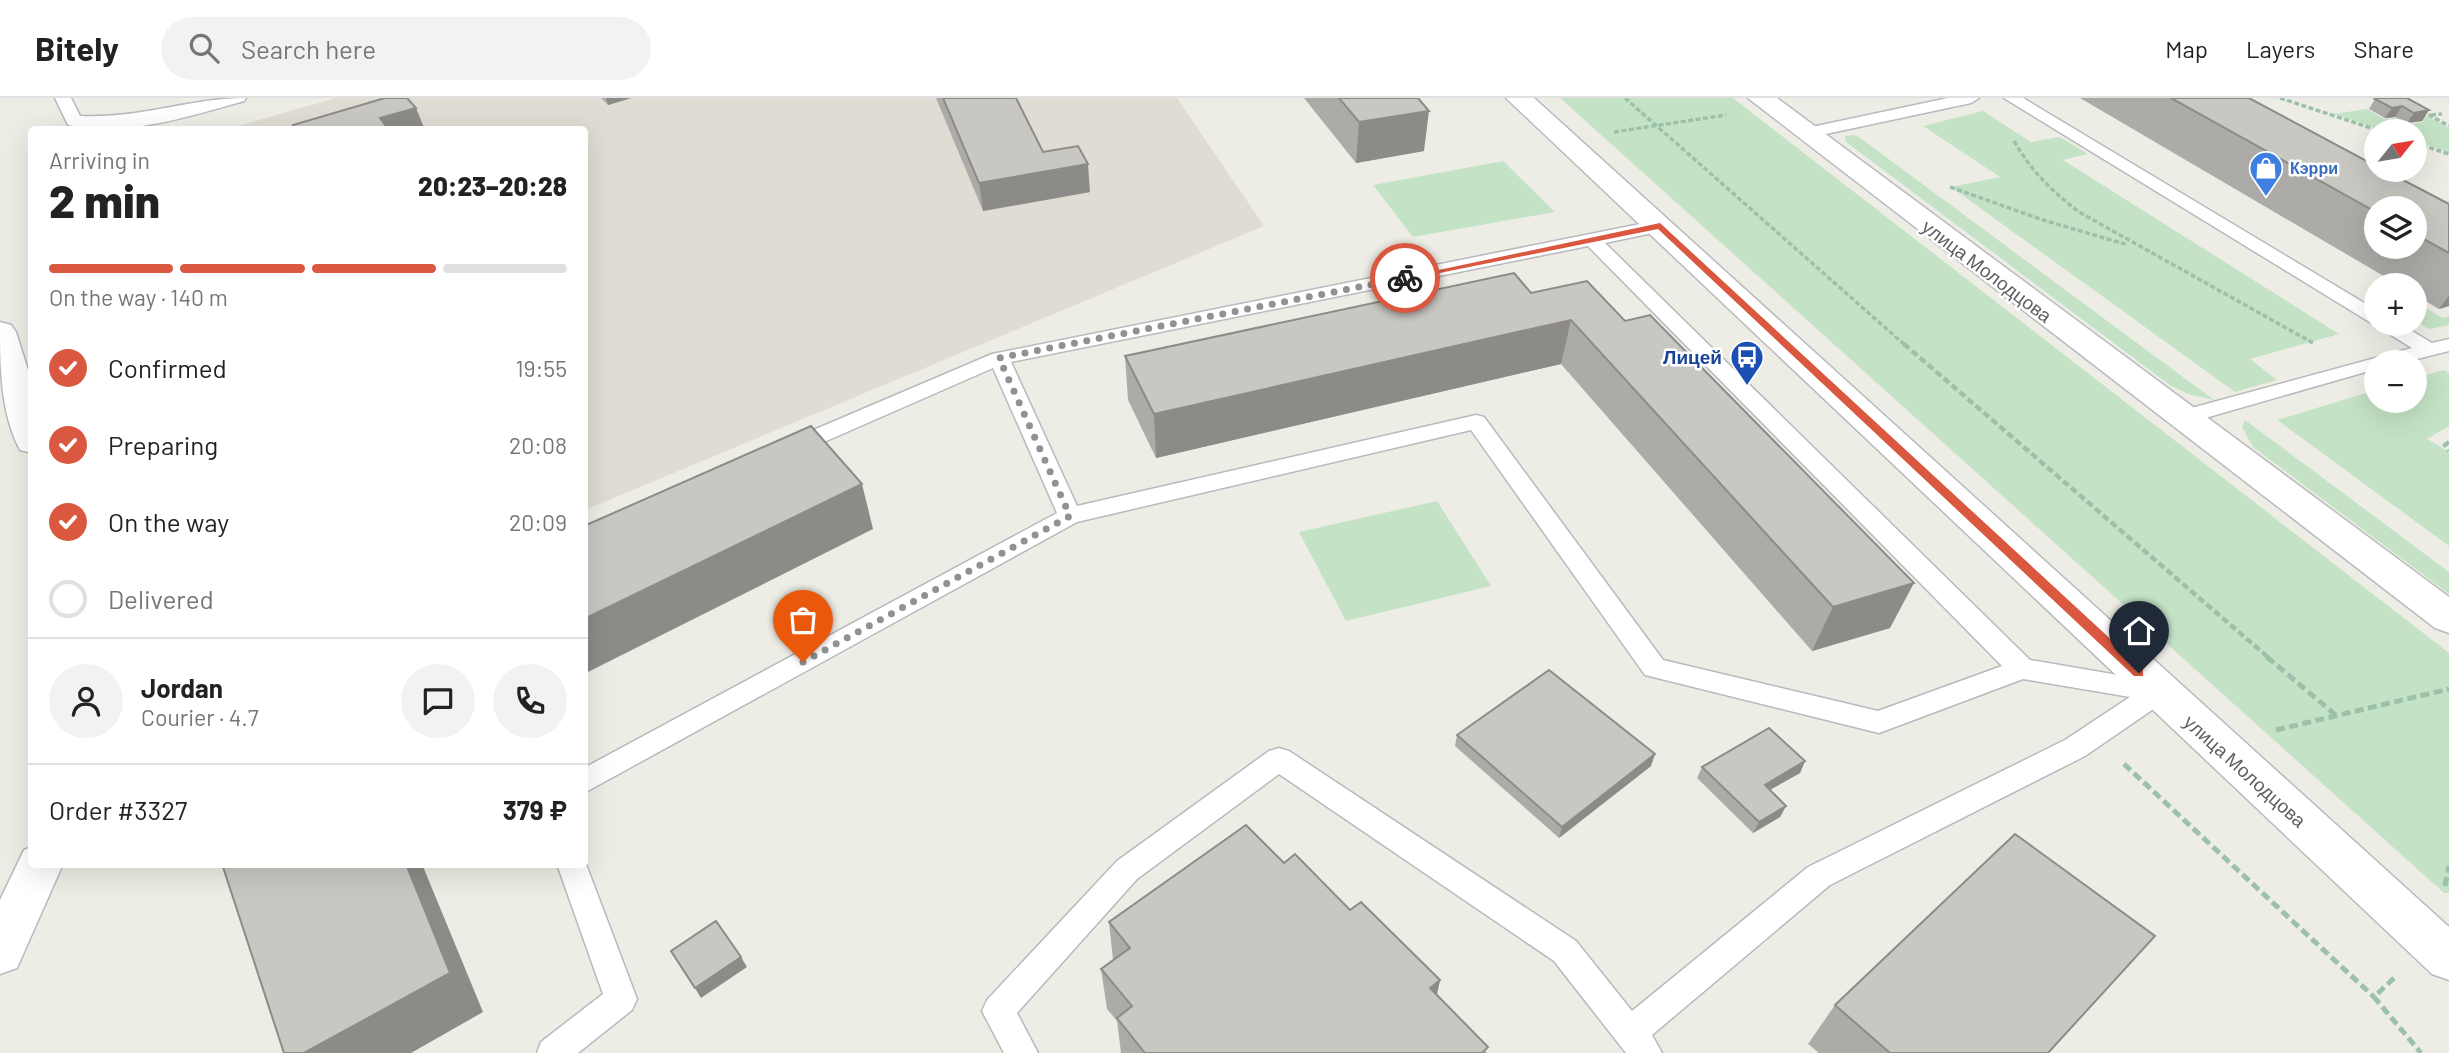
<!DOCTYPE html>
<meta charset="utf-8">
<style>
body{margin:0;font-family:Barlow,sans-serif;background:#f2f2f2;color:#222;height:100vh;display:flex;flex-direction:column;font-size:26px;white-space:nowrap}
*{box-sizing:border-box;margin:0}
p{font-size:23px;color:#767676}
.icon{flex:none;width:38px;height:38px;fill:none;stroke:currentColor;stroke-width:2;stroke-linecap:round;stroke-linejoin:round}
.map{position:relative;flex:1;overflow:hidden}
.panel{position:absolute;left:28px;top:28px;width:560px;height:742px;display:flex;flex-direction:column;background:#fff;border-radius:7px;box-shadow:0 7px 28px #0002}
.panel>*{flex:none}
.needle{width:46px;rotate:60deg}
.controls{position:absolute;left:2364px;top:21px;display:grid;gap:14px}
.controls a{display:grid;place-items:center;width:63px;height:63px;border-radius:50%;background:#fff;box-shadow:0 7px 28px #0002;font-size:35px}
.pin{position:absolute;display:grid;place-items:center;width:60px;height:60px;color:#fff;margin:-72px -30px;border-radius:50% 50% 50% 0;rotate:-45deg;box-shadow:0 0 7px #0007}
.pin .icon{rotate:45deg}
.courier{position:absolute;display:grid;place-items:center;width:70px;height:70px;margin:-35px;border:5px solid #d9583f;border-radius:50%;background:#fff;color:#222;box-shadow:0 2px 9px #0007}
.overview em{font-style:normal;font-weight:800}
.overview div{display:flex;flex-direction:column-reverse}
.overview{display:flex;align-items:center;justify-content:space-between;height:119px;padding:0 21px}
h1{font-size:46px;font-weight:800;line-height:52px}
.bar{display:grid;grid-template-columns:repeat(4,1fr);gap:10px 7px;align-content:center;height:84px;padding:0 21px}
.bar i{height:9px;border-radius:5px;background:#e0e0e0}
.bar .current{background:#d9583f}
.bar p{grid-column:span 4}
.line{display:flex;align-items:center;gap:18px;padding:0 21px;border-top:2px solid #e0e0e0}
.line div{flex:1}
.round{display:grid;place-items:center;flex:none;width:74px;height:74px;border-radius:37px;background:#f2f2f2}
ol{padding:0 21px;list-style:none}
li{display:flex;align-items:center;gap:21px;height:77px}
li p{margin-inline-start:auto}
li .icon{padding:7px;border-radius:50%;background:#d9583f;color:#fff;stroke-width:4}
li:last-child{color:#767676}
li i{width:38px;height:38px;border:4px solid #e0e0e0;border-radius:50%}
header{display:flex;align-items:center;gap:42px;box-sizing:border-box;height:98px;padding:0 35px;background:#fff;border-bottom:2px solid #e0e0e0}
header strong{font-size:33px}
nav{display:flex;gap:38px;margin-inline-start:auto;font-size:24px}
.search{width:490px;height:63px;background:#f2f2f2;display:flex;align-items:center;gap:18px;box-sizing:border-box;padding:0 24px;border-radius:38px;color:#767676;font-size:26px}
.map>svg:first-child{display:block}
</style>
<header>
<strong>Bitely</strong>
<div class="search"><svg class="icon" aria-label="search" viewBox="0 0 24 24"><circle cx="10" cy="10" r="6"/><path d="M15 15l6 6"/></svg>Search here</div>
<nav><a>Map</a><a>Layers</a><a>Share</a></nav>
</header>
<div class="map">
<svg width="2449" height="955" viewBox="0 0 2449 955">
<rect width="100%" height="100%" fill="#eeede5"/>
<polygon fill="#dedcd3" points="336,0 1177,0 1264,128 585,412 584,32 224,32"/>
<g fill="#c4e3c6">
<polygon points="1560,0 1733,0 2449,555 2449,795 2444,795"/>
<polygon points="2394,0 2449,30 2449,54 2415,43 2415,33 2386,33 2334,16 2367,11 2384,21 2395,20 2407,26 2424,24 2395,7"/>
<polygon points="1983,13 2031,44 2060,39 2088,56 2063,62 2339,236 2250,261 2277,282 2235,294 1951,89 2000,79 1923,28"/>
<polygon points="1855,37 1863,42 2214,302 2188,296 2171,288 1846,44 1845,38"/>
<polygon points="1503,63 1555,114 1413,139 1373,87"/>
<polygon points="2415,203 2442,220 2449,218 2449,227 2429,231 2415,223"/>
<polygon points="2444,272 2449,275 2449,328 2427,341 2449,354 2449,448 2277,322 2376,292 2376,303 2415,303 2415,280"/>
<polygon points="2245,322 2449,474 2449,496 2253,349 2242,329"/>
<polygon points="1437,403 1491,488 1346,523 1299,434"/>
</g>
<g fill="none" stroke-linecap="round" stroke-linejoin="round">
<defs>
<g id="lane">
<path d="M55,0H71L80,18C140,21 190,0 246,0L244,3C191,18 123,40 68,27Z"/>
<polygon points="1948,0 1979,0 1971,5 1807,40 1799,35 1807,30"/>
<polygon points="2004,0 2023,0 2376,212 2376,226 2400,226 2432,245 2449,241 2449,253 2405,264 2376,264 2376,271 2181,327 2173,325 2170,320 2173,315 2412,250"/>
<path d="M1660,122L1669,128L1667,132L1605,145L2030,562L2159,584L2168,587L2172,594L2168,601L2085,658L1830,787L1652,937L1662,955H1626L1554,863L1279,676L1137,781L1017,915L1038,955H1004L982,913L987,902L1117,763L1269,653L1279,650L1289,653L1576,843L1632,913L1808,769L2065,642L2130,599L2023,581L1879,635L1645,577L1471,332L1077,424L584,695V670L1057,415L993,270L799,355H783L780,350L783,345L992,256ZM1588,148L2002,568L1878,613L1663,562L1484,319L1476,317L1077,408L1011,264Z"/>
<polygon points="584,761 637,901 632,912 578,955 537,955 541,944 603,896 557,766 584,766"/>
</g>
<g id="street">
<path d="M0,224L11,227L16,234L32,285V355L20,352C0,315 0,266 0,224Z"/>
<polygon points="32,749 32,766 63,766 17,870 0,876 0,802 24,752"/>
</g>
<g id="secondary">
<polygon points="1506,0 1534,0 2449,829 2449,882 2432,876"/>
<polygon points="1748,0 1777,0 2449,499 2449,535 2435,530"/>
</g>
</defs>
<use href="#lane" stroke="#b7b9be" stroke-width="3"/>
<use href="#street" stroke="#b7b9be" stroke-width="3"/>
<use href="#secondary" stroke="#b8babf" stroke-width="3"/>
<g stroke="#9cc1aa" stroke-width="3.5" stroke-dasharray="5 2.5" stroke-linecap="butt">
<polyline points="1625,0 1906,248"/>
<polyline points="2280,0 2380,33"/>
<polyline points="2422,13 2449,28"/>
<polyline points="2431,17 2442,16"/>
<polyline points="1614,34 1726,17"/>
<path d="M2014,43C2031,73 2052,93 2079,114L2313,245"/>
<polyline points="2415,45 2449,56"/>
<polyline points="1950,89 2043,122 2128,147"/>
</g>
<g stroke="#9cc1aa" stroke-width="4.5" stroke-dasharray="7 3.5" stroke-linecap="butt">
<polyline points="1904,246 2269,560"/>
<polyline points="2449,344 2445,347 2449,353"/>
</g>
<g stroke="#9cc1aa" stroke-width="5" stroke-dasharray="9 4.5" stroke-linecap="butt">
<polyline points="2267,559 2338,619"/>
<polyline points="2276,632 2449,591"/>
<polyline points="2124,666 2374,899"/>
<polyline points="2445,788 2449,768"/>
<polyline points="2394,880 2374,899 2421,955"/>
</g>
<use href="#lane" fill="#fff" fill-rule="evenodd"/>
<use href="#street" fill="#fff" fill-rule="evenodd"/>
<use href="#secondary" fill="#fff" fill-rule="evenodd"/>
</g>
<g fill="#adaba7" fill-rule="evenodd">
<polygon points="601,0 631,0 608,7"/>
<polygon points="936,0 1016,0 1043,54 1090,94 983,113"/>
<polygon points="1304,0 1418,0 1424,53 1356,65"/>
<path d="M2080,0H2249L2449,106V208L2439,211L2415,197V187H2399ZM2376,110H2415V149H2376Z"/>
<polygon points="2375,1 2429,12 2422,23 2407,25 2395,19 2385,20 2369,11"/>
<polygon points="1531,195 1625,223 1890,530 1812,553 1561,266 1156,360 1128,302 1125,258"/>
<polygon points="1457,637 1651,668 1559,740 1455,648"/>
<polygon points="1805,663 1800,675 1770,692 1786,708 1780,719 1753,735 1697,680 1702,669"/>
<polygon points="1284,765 1350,812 1440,882 1437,897 1487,955 1121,955 1117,923 1107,911 1101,871 1113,862 1109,824"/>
<polygon points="1835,907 2048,955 1819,955 1808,946"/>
</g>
<g fill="#8d8b88">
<polygon points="606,0 631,0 608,7"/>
<polygon points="2402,8 2395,19 2385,20 2392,10"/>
<polygon points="416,10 425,32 385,32 380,20"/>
<polygon points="2429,12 2422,23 2407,25 2414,15"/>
<polygon points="1429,13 1424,53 1356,65 1359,24"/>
<polygon points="1088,66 1090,94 983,113 979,85"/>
<polygon points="2449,198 2449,208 2439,211"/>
<polygon points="1571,222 1561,266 1156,360 1154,316"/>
<polygon points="862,386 873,431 584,576 584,521"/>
<polygon points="1914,485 1890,530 1812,553 1833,509"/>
<polygon points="1655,656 1651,668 1559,740 1562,729"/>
<polygon points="1805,663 1800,675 1759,698 1765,687"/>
<polygon points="1786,708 1780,719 1753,735 1759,724"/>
<polygon points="406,766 422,766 483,914 411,955 304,955"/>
<polygon points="741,859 747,869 701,900 695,890"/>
<polygon points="1440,882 1431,921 1430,890"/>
</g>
<g fill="#c9c7c2" stroke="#8d8b88" stroke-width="2">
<polygon points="385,0 407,0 416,10 380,20 389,32 296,32 293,27"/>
<polygon points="943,0 1016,0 1043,54 1078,48 1088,66 979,85"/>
<polygon points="1339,0 1418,0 1429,13 1359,24"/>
<polygon points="2171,0 2249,0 2376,68 2376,72 2384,72 2449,106 2449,155 2415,136 2415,110 2376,110 2376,114"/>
<polygon points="2379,0 2407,0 2429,12 2414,15 2402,8 2392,10 2375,1"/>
<polygon points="1514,175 1531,195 1587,183 1625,223 1650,217 1914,485 1833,509 1571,222 1154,316 1125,258"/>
<polygon points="811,328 862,386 584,521 584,428"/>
<polygon points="1549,572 1655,656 1562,729 1457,637"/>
<polygon points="1769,630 1805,663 1765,687 1786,708 1759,724 1702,669"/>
<polygon points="1246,727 1284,765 1295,756 1350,812 1361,804 1440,882 1430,890 1488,949 1482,955 1145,955 1117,920 1132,908 1101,871 1130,850 1109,824"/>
<polygon points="2015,736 2155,838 2048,955 1890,955 1835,907"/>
<polygon points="222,766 406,766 450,875 304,955 284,955"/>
<polygon points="716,823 741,859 695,890 671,853"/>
</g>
<polygon fill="#d9583f" points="1660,125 2143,571 2143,578 2134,578 1658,131 1405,182 1401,180"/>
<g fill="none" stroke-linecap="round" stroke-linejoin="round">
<polyline stroke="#909191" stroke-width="7" stroke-dasharray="0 12.6" points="803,564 1070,418 999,260 1405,180"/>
</g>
<defs>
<symbol id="shop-pin" viewBox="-11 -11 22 30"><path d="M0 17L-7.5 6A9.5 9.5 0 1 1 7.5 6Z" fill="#3f7fe0" stroke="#fff"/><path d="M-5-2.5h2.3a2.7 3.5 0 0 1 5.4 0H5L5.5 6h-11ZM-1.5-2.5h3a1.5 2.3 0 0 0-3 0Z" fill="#fff"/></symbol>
<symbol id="bus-pin" viewBox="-11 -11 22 30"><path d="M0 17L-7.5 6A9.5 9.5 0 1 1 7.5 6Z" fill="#1a4fb4" stroke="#fff"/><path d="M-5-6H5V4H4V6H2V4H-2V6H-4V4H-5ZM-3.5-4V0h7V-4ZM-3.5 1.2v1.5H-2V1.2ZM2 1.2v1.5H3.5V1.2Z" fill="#fff"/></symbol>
</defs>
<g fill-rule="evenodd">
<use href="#shop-pin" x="2247" y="51" width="38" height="52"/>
<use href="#bus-pin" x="1728" y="240" width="38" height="52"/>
</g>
<g text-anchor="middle" stroke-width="5" stroke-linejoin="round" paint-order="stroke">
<g font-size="16" font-weight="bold" fill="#366cbe" stroke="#fff" text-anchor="start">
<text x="2290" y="76">Кэрри</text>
</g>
<g font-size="19" fill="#5d5f64" stroke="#fff">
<text transform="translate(1987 173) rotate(37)" y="7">улица Молодцова</text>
<text transform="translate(2245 673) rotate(42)" y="7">улица Молодцова</text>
</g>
<g font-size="19" font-weight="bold" fill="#164399" stroke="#fff" text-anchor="end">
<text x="1722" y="266">Лицей</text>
</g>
</g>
</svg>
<div class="controls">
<a><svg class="needle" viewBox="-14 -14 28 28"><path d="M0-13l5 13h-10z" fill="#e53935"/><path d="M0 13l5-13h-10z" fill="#767676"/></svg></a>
<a><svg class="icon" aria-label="layers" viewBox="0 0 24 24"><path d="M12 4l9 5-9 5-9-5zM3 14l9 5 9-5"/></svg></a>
<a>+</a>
<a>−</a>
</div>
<div class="pin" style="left:803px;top:564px;background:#ea580c"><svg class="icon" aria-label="bag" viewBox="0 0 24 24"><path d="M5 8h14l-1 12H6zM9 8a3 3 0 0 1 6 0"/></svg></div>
<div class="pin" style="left:2139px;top:575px;background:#1f2937"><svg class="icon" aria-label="home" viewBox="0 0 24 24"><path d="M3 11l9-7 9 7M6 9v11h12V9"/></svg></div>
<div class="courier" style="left:1405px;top:180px"><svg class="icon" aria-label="bike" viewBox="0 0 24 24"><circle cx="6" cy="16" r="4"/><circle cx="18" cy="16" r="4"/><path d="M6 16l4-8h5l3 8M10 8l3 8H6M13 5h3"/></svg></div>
<section class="panel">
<div class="overview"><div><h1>2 min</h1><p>Arriving in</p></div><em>20:23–20:28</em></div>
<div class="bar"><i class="current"></i><i class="current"></i><i class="current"></i><i></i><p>On the way · 140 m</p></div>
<ol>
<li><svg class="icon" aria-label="check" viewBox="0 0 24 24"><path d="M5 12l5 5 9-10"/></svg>Confirmed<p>19:55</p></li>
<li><svg class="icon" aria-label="check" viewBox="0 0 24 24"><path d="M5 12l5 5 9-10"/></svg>Preparing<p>20:08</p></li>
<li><svg class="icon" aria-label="check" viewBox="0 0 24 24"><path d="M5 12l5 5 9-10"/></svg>On the way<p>20:09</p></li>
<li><i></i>Delivered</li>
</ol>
<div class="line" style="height:126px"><a class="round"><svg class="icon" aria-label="person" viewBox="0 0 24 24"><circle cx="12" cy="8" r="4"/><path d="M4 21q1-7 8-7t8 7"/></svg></a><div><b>Jordan</b><p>Courier · 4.7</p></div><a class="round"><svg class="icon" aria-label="chat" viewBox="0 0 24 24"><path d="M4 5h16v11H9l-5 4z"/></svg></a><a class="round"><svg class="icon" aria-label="phone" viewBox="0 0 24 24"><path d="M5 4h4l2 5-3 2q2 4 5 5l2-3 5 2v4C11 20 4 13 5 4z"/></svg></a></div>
<div class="line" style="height:91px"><div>Order #3327</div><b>379 ₽</b></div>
</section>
</div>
